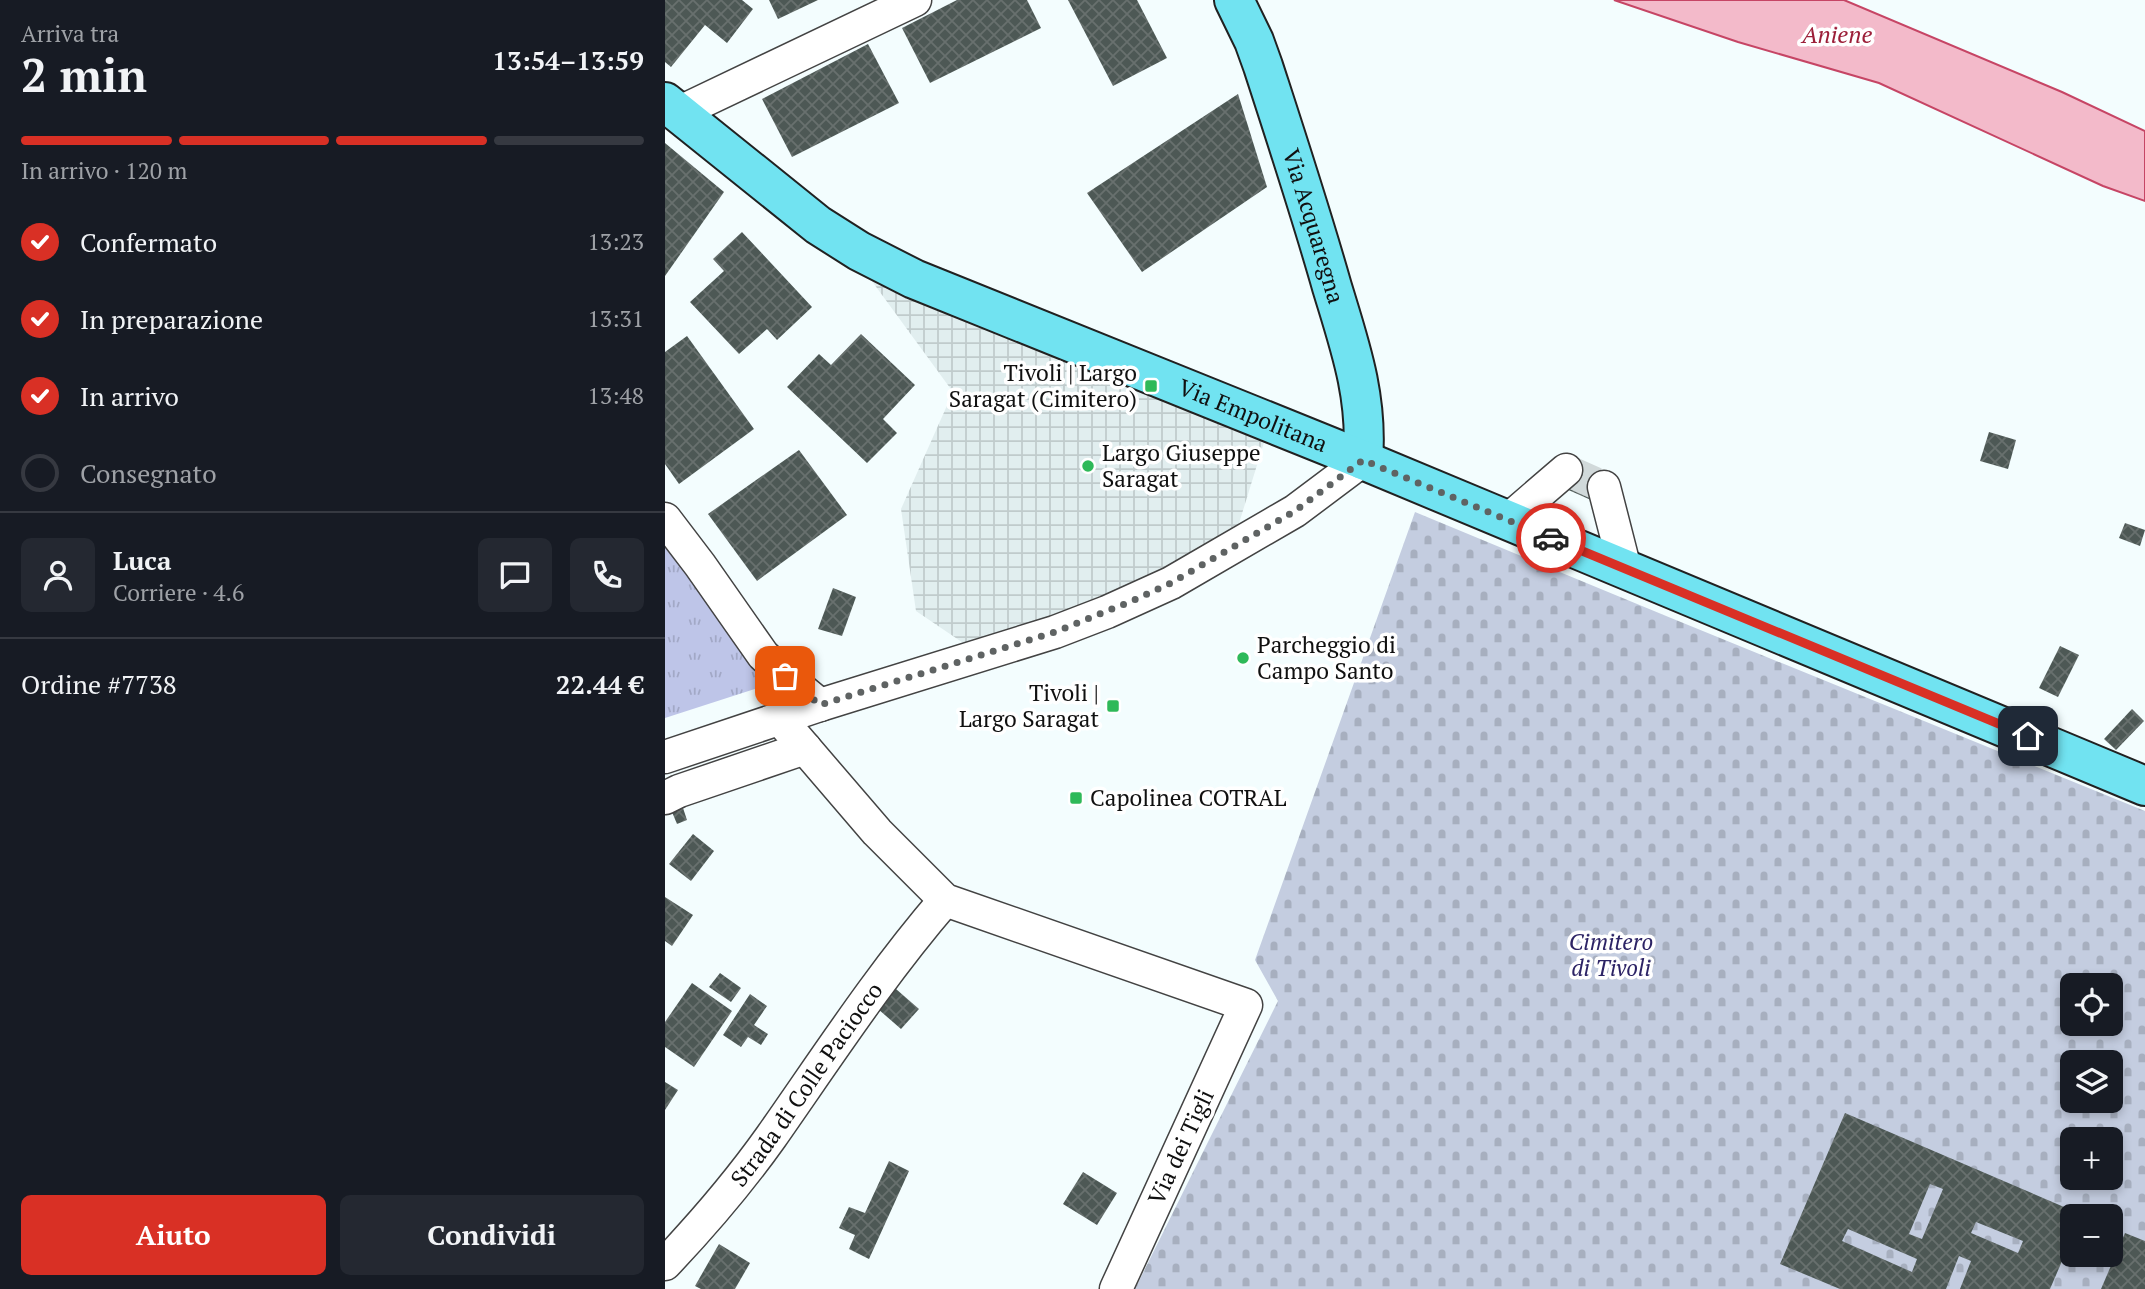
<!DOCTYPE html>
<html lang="it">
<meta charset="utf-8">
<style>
body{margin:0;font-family:"PT Serif",serif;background:#242831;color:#f1f3f6;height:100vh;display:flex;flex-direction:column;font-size:26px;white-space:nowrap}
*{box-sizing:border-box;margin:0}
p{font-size:23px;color:#9ea1a6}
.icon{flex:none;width:38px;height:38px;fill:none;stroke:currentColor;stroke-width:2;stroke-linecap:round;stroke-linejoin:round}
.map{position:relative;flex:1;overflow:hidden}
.details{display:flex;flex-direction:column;background:#171b24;width:665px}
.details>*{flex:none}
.tools{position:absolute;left:1395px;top:973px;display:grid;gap:14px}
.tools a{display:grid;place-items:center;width:63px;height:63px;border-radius:10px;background:#171b24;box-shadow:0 4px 10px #0003;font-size:35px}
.pin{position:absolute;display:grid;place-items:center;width:60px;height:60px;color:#fff;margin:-30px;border-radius:14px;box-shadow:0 4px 10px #0006}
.courier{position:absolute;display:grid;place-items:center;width:70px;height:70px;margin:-35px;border:5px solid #d93025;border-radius:50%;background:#fff;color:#222;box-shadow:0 2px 9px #0007}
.headline em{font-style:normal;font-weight:600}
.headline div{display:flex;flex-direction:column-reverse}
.headline{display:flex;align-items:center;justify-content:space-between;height:119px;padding:0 21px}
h1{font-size:46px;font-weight:600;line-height:52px}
.bar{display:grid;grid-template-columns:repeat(4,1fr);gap:10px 7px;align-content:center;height:84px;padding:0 21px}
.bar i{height:9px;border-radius:5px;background:#363941}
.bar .active{background:#d93025}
.bar p{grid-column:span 4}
.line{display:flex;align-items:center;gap:18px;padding:0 21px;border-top:2px solid #363941}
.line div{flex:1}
.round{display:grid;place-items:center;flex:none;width:74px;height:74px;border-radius:10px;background:#242831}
ol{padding:0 21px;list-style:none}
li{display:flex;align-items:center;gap:21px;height:77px}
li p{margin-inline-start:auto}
li .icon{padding:7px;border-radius:50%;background:#d93025;color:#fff;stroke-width:4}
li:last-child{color:#9ea1a6}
li i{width:38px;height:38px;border:4px solid #363941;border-radius:50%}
.button{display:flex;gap:14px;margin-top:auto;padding:14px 21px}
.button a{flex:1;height:80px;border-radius:10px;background:#d93025;color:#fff;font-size:28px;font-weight:600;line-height:80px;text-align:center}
.button a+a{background:#242831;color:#f1f3f6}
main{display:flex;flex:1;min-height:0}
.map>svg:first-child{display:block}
</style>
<main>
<section class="details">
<div class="headline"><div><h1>2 min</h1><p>Arriva tra</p></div><em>13:54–13:59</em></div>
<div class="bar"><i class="active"></i><i class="active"></i><i class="active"></i><i></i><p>In arrivo · 120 m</p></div>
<ol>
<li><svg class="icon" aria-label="check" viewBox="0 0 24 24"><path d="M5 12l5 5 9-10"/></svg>Confermato<p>13:23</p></li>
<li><svg class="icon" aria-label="check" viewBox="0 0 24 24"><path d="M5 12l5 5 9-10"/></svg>In preparazione<p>13:31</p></li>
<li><svg class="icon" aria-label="check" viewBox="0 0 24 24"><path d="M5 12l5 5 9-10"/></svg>In arrivo<p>13:48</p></li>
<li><i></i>Consegnato</li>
</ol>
<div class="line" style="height:126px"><a class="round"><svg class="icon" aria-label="person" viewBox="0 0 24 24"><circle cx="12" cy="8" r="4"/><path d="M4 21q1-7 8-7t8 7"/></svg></a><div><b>Luca</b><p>Corriere · 4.6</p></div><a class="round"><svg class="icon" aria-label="chat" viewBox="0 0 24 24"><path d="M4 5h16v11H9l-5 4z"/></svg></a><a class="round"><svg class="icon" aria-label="phone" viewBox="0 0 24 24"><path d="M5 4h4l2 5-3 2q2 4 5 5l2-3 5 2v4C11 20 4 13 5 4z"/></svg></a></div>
<div class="line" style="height:91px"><div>Ordine #7738</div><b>22.44 €</b></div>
<div class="button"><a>Aiuto</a><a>Condividi</a></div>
</section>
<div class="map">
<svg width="1480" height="1289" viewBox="0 0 1480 1289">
<defs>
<pattern id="grass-tufts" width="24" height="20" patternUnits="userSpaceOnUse" patternTransform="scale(1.75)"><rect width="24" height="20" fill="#bec5e8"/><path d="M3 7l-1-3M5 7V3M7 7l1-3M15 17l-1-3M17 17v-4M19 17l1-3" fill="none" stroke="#a2a8c6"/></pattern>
<pattern id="cemetery-stones" width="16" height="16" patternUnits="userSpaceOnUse" patternTransform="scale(1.75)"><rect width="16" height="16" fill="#c4cde0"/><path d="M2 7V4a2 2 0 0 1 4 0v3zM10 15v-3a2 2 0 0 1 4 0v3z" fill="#a7afbf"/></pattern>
<pattern id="plaza-grid" width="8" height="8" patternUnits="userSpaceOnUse" patternTransform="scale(1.75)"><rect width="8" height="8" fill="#e1eeef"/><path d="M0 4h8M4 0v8" fill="none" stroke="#c0cbcc"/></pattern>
<pattern id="building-cross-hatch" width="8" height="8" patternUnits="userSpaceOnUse" patternTransform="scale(1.75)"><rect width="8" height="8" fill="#4d5855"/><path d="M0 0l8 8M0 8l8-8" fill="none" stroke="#68706e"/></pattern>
</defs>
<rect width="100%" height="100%" fill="#f3fdfe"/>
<polygon fill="url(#grass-tufts)" points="0,538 20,564 99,686 0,718"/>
<path fill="url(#cemetery-stones)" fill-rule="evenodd" d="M750,512L1006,618L1480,811V1289H470L613,1001L590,960ZM1407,985H1446V1024H1407ZM1407,1062H1446V1101H1407ZM1407,1139H1446V1178H1407ZM1407,1216H1446V1255H1407Z"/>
<polygon fill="url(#plaza-grid)" points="179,243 605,423 567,546 316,655 251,611 236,509 288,392"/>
<polygon fill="#f3baca" stroke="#c64565" stroke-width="2" points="949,0 1179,0 1397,92 1480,131 1480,201 1438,186 1214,83 1073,42"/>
<g fill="url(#building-cross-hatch)" fill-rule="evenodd">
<polygon points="0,0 77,0 88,9 62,43 40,25 6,67 0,62"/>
<polygon points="104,0 153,0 113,19"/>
<polygon points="292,0 362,0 376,28 265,83 237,28"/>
<polygon points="403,0 472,0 502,58 448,86"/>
<polygon points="203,44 234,103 127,157 97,99"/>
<polygon points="573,94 602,187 477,272 422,193"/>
<polygon points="0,143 59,192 0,276"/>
<polygon points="77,232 147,307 112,340 102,329 74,354 25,302 59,271 48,259"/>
<polygon points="196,334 250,385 218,419 232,433 202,463 122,387 154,354 166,365"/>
<polygon points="22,336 89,429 14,484 0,464 0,352"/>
<polygon points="1324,432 1351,440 1343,469 1315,461"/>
<polygon points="134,450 182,515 92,581 43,514"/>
<polygon points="911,460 938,471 926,500 899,488"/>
<polygon points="1460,523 1480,530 1475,546 1454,538"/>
<polygon points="168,588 191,597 177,636 153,629"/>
<polygon points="1395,646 1414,655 1393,697 1374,688"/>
<polygon points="1467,709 1479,721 1451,750 1439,739"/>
<polygon points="18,808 22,820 12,824 7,812"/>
<polygon points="28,834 49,851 26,881 4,864"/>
<polygon points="0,897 28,915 7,946 0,941"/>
<polygon points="55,973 76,988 66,1002 44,987"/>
<polygon points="27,983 67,1011 29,1067 0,1047 0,1022"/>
<polygon points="231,989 254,1009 236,1029 213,1009"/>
<polygon points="85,994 102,1006 89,1025 103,1034 96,1045 83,1037 76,1047 58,1035"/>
<polygon points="0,1082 13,1090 0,1110"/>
<path d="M1180,1113L1420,1216H1407V1238L1385,1289H1295L1306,1261L1294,1256L1281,1289H1175L1115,1264ZM1265,1184L1278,1189L1257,1239L1244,1234ZM1311,1222L1358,1241L1353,1253L1306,1233ZM1183,1229L1252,1259L1247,1272L1177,1241Z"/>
<polygon points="224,1161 244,1171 204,1259 184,1249 190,1235 174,1228 184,1207 200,1213"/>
<polygon points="418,1172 452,1193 432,1225 398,1204"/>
<polygon points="1460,1233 1480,1241 1480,1289 1436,1289"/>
<polygon points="54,1244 85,1263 70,1289 36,1289 30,1286"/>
</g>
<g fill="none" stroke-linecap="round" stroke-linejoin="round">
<polyline stroke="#d1d9da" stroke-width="32" stroke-dasharray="32 16" stroke-linecap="butt" points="901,470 939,487"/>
<defs>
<g id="minor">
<polyline points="13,113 250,0"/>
<polyline points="939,487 960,569"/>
<polyline points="0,519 35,565 98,655 120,676 155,705"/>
<polyline points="843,520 901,470"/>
<polyline points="115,719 212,832 280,900 581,1005 451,1289"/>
<polyline points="0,757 155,705 390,632 442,612 506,583 630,511 698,460"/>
<polyline points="0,798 14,791 140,748"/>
<path id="s1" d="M0,1264C38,1224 74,1182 106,1137C162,1057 216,974 280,900"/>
</g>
<g id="major">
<path id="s2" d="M569,0L589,41L598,66C622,140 646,213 667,287C685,346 703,397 698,460"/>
<path id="s3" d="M0,102L153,225L194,251L249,279L698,460L1480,786"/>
</g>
</defs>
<use href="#minor" stroke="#434343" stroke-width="35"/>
<use href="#major" stroke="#212121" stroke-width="42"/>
<use href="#minor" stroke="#fff" stroke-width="32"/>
<use href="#major" stroke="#71e3f1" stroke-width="38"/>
</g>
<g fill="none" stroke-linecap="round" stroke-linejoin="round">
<polyline stroke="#5f6363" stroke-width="7" stroke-dasharray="0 12.6" points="120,676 155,705 390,632 467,601 506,583 630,511 698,460 886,538"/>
<polyline stroke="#d93025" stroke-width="9" points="886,538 1363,736"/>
</g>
<g fill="#2fb959" stroke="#fff" stroke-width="2.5">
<rect x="479" y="379" width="14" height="14" rx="3.5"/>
<circle cx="423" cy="466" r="7"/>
<circle cx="578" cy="658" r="7"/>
<rect x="441" y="699" width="14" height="14" rx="3.5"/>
<rect x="404" y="791" width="14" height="14" rx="3.5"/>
</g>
<g text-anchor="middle" stroke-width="7" stroke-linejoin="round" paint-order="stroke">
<g font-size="23" fill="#101010" stroke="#fff">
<text dy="8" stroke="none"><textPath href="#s2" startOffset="240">Via Acquaregna</textPath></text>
<text dy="8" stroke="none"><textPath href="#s3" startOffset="672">Via Empolitana</textPath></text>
<text dy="8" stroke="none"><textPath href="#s1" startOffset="229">Strada di Colle Paciocco</textPath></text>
<text transform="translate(516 1147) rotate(-65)" y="8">Via dei Tigli</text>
</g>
<g font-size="23" fill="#101010" stroke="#fff" text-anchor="start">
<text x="472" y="381" text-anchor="end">Tivoli | Largo<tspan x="472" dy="26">Saragat (Cimitero)</tspan></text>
<text x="437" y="461">Largo Giuseppe<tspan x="437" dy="26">Saragat</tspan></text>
<text x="592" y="653">Parcheggio di<tspan x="592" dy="26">Campo Santo</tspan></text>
<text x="434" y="701" text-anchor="end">Tivoli |<tspan x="434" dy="26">Largo Saragat</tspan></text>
<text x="425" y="806">Capolinea COTRAL</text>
</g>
<g font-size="23" font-style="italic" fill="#2c2365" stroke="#fff">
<text x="946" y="950">Cimitero<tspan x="946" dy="26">di Tivoli</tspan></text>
</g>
<g font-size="24" font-style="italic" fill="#9c1f39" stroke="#fff">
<text x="1172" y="43">Aniene</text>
</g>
</g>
</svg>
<div class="tools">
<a><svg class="icon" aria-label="locate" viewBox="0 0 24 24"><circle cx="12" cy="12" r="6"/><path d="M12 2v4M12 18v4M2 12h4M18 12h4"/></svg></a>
<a><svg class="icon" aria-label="layers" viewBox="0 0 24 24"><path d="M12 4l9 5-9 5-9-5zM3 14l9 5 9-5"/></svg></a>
<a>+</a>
<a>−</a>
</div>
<div class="pin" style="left:120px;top:676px;background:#ea580c"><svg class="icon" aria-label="bag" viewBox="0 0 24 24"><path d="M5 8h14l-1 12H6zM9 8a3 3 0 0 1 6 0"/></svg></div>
<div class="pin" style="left:1363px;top:736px;background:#1f2937"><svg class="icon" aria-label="home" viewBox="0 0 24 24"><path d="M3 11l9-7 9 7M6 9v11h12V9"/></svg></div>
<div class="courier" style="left:886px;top:538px"><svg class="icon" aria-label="car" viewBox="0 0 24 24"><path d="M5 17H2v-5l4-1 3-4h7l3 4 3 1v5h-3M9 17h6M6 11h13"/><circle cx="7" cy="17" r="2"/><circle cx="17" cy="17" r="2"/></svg></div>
</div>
</main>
